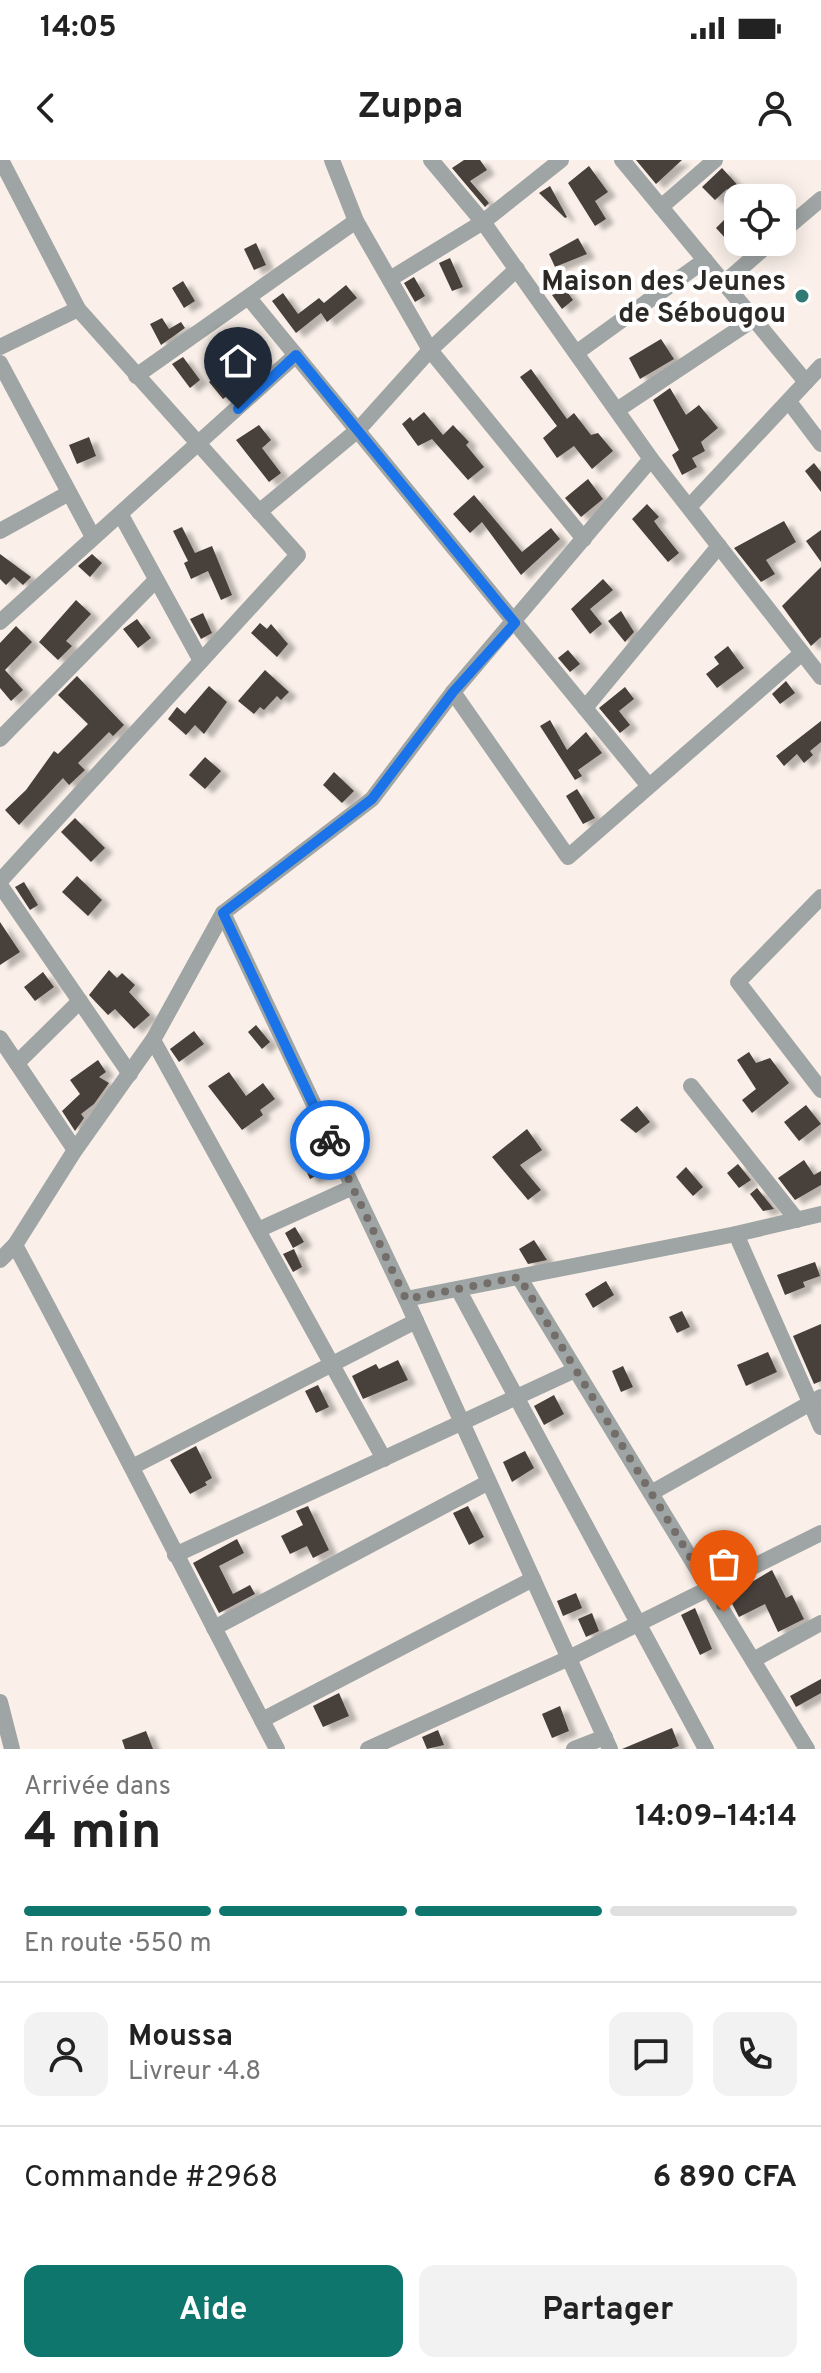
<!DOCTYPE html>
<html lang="fr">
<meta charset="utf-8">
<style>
body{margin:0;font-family:Overpass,sans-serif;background:#f2f2f2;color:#222;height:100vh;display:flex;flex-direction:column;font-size:30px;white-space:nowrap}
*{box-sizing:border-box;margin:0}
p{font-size:26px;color:#767676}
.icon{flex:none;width:44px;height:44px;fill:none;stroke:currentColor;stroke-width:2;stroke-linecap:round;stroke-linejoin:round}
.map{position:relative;height:1589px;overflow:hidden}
.sheet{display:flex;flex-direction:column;background:#fff;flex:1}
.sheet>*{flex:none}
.controls{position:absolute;left:724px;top:24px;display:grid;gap:16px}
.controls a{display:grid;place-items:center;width:72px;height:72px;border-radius:16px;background:#fff;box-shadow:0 4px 20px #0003;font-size:40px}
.pin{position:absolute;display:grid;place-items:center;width:68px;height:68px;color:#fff;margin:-82px -34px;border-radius:50% 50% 50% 0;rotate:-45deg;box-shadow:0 0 8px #0007}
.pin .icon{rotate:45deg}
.courier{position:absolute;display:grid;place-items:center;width:80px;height:80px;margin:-40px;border:6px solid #1a73e8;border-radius:50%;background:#fff;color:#222;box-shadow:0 2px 10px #0007}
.head em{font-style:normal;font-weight:700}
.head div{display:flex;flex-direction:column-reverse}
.head{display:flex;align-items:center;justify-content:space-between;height:136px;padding:0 24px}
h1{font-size:52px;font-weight:700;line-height:60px}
.bar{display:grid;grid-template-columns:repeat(4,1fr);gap:12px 8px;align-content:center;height:96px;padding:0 24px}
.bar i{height:10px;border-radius:6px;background:#e0e0e0}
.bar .selected{background:#0f766e}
.bar p{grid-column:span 4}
.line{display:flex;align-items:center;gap:20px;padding:0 24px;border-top:2px solid #e0e0e0}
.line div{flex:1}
.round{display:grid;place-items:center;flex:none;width:84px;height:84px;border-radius:16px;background:#f2f2f2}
.button{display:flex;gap:16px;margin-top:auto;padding:16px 24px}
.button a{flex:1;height:92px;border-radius:16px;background:#0f766e;color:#fff;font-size:32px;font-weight:700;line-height:92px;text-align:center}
.button a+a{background:#f2f2f2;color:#222}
.status{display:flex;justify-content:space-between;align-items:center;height:56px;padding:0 40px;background:#fff;direction:ltr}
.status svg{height:22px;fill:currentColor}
header{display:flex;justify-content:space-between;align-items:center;height:104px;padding:0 24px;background:#fff;font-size:36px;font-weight:700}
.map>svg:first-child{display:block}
</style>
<div class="status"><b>14:05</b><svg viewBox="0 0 49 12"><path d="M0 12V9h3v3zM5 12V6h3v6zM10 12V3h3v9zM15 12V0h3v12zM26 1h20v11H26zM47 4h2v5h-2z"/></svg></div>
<header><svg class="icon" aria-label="back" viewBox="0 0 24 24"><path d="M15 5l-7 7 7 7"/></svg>Zuppa<svg class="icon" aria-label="person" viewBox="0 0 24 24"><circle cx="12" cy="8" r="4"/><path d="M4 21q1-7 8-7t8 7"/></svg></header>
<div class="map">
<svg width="821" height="1589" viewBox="0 0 821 1589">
<defs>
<filter id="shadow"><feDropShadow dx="8" dy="4.5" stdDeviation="2" flood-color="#0004"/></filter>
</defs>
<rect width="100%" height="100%" fill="#faf0e9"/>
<g fill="#473f3a" filter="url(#shadow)">
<polygon points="464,0 480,0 487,10 470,21 489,43 485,47 452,8"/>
<polygon points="636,0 682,0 656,24"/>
<polygon points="589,6 608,32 595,41 606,59 595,66 568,23"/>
<polygon points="722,8 744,32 736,39 727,29 715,40 702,27"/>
<polygon points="550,26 567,57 565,58 539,33"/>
<polygon points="725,59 738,72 738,92 716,68"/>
<polygon points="578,78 587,94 555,107 549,94"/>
<polygon points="256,83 266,105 254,110 244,89"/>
<polygon points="450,98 463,127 452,131 439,103"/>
<polygon points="414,117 425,136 415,142 404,123"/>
<polygon points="183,121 195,141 184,148 172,128"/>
<polygon points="346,125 357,138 327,162 321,153 296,173 272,141 283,133 298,154 319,138 324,143"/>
<polygon points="563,126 573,140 562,149 552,135"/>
<polygon points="162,158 169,169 181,162 185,168 161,185 150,164"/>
<polygon points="240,174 268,205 223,239 209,222 227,208 217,194"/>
<polygon points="661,179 674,199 640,219 629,198"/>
<polygon points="183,197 200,220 190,228 172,204"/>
<polygon points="531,209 567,259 574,253 591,275 598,273 613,291 592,309 574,286 557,298 543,278 557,266 520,217"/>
<polygon points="670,228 686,255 699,245 718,268 701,282 705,291 692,298 697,307 682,315 672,295 679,290 653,240"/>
<polygon points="424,252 443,275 453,265 469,282 466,285 484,307 468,320 432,279 418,286 402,264 410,257 413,261"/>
<polygon points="259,265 271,280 262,288 281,313 269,322 236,280"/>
<polygon points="89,277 96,296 77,304 69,285"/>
<polygon points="814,303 821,312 821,332 805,311"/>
<polygon points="588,319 603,339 581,357 565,338"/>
<polygon points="474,335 522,392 551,368 560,379 521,415 482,362 470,373 453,354"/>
<polygon points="647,344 659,357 654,361 659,368 679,393 668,402 632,359"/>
<polygon points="784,361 796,382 766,400 775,414 761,422 734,388"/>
<polygon points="182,367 195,393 212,386 232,435 221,440 208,411 191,419 184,403 188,401 173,371"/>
<polygon points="821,370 821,402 806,381"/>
<polygon points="0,394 31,417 23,425 14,417 6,425 0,419"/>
<polygon points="92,394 102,403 90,417 78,406"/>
<polygon points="821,407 821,477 811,486 782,446"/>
<polygon points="603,419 613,430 590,449 602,464 590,474 571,449"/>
<polygon points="76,440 91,454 66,481 72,486 58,500 39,482"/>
<polygon points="621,451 634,472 625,482 608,461"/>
<polygon points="203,453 212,473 201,479 190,459"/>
<polygon points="137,459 151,478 138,488 123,469"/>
<polygon points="260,463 267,469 271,464 288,484 277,497 251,473"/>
<polygon points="16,466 32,482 5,510 23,530 11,541 0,528 0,483"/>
<polygon points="728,486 744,508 717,528 706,514 719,504 714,497"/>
<polygon points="568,490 580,504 570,512 558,498"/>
<polygon points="265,510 289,532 281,540 277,536 264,550 260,547 254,554 238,541"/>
<polygon points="77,516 124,565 113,576 109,572 78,603 85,610 69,625 63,618 19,665 5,650 26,630 54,591 58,594 88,564 58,535"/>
<polygon points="786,521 795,533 780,544 772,534"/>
<polygon points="209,526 227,542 204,574 195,565 186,575 168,559 177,547 185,554"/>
<polygon points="625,527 634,539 619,551 630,565 620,573 599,548"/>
<polygon points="550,560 567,590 586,572 602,593 578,610 582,616 575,620 540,566"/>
<polygon points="821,561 821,582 810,591 813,595 804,603 797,594 784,606 776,596"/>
<polygon points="205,597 221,611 205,629 189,615"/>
<polygon points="334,612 354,631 342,643 323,625"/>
<polygon points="577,629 595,658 583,664 566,636"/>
<polygon points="75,658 105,688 91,702 61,672"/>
<polygon points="77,716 102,740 88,756 62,732"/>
<polygon points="24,722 38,745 30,750 15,727"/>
<polygon points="0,762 20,792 0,805"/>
<polygon points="109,810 117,818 122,813 135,825 129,832 150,855 134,869 115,849 108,855 89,835"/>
<polygon points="43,812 54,827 35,841 24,827"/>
<polygon points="256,865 270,882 262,889 248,872"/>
<polygon points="194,871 204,884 179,902 170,889"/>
<polygon points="749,892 756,903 770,898 789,923 752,953 742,940 756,929 737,900"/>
<polygon points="98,900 106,912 99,917 109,923 94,944 81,954 84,958 75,971 62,951 80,934 70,920"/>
<polygon points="229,912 246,936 263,923 275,939 260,950 263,955 242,970 208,926"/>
<polygon points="806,945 821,964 799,981 784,962"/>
<polygon points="637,946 650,962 636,973 620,960"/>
<polygon points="527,969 542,990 520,1005 541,1030 528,1040 492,997"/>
<polygon points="315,993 324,1012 310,1019 301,1000"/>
<polygon points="804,1000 814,1015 821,1011 821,1025 795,1040 778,1018"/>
<polygon points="738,1004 751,1020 739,1028 727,1013"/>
<polygon points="686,1007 703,1027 693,1036 676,1017"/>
<polygon points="757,1028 774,1049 763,1051 750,1034"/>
<polygon points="295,1067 304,1082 293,1088 285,1073"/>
<polygon points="534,1080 547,1100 528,1104 519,1089"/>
<polygon points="294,1089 302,1107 293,1112 283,1094"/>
<polygon points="815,1102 820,1116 803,1122 805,1127 785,1135 777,1115"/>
<polygon points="606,1121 614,1135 593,1148 585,1134"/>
<polygon points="682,1151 690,1167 677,1173 669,1157"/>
<polygon points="821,1164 821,1221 814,1224 793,1176"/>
<polygon points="768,1192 777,1212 746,1226 737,1205"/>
<polygon points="398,1200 408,1220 363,1239 352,1216 376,1204 379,1209"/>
<polygon points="623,1206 633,1227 621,1232 612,1211"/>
<polygon points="318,1225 329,1247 316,1253 305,1231"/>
<polygon points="554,1235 564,1254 544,1265 534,1246"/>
<polygon points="196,1286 212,1318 205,1322 207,1325 190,1334 170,1300"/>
<polygon points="525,1291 534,1308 512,1322 503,1302"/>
<polygon points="308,1346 329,1390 313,1398 307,1386 290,1394 281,1376 303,1365 296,1351"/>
<polygon points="468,1346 484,1377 469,1385 453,1353"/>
<polygon points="237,1379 244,1393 219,1406 233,1434 250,1425 255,1434 219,1453 193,1403"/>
<polygon points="772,1410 786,1438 792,1435 804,1459 778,1472 765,1444 739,1457 728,1436"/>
<polygon points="576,1433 582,1448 563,1456 557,1441"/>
<polygon points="695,1448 712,1489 700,1495 681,1455"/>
<polygon points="592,1453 599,1471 586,1477 578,1459"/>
<polygon points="821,1519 821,1533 796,1547 790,1536"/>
<polygon points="339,1533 349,1556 323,1567 313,1546"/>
<polygon points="560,1546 569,1571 552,1578 542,1554"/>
<polygon points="672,1568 679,1586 671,1589 622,1589"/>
<polygon points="438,1570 444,1585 427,1589 422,1577"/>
<polygon points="146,1571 153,1589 125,1589 122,1580"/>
</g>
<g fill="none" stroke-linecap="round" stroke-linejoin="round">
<g stroke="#9fa5a4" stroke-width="16">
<polyline points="332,0 356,61 430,190 584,379"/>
<polyline points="431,0 483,62 651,299 821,517"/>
<polyline points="622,0 806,222"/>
<polyline points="661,47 715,0"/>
<polyline points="782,72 821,39"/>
<polyline points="390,119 483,62 561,0"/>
<polyline points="724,123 771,82"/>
<polyline points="249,138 648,625"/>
<polyline points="0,187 78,149"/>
<polyline points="576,193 705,100"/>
<polyline points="0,203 93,377"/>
<polyline points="136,216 356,61"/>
<polyline points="790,243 821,284"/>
<polyline points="617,250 754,159"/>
<polyline points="689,347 821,206"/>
<polyline points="259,352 359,269 430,190 517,109"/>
<polyline points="121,355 201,501"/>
<polyline points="0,371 69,333"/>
<polyline points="0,462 296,195"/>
<polyline points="453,532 568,697 802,493"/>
<polyline points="585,548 719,386"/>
<polyline points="0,579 156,420"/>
<polyline points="0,721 298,395 78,149 1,0"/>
<polyline points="0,725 130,914"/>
<polyline points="821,737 738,822 821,930"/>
<polyline points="223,753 406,1139 610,1589"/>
<polyline points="0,878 75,990"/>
<polyline points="153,880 384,1299"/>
<polyline points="17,903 80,841"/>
<polyline points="691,926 797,1060"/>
<polyline points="258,1070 353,1027"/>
<polyline points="736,1074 821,1267"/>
<path d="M15,1085C105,1252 189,1421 277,1589"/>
<polyline points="0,1100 15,1085 75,990 153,880 223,753 372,639 453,532 651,299"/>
<polyline points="519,1117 807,1589"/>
<polyline points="458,1129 706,1589"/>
<polyline points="406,1139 736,1074 821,1054"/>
<polyline points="134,1306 416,1161"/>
<polyline points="651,1333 821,1237"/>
<polyline points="175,1395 575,1210"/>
<polyline points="214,1468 487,1323"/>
<polyline points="753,1500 821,1463"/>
<polyline points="0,1542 12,1589"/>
<polyline points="262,1560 533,1419"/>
<polyline points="368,1589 569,1498 821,1373"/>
<polyline points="574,1589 605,1577"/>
</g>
</g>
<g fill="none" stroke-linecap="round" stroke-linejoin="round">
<polyline stroke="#746e6a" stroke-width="8" stroke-dasharray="0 14.4" points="330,980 406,1139 519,1117 724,1452"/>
<polyline stroke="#1a73e8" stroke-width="10" points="238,249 296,195 515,463 453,532 372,639 223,753 330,980"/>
</g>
<circle fill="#317973" stroke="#fff" stroke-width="3" cx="802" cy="136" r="8"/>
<g text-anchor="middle" stroke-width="8" stroke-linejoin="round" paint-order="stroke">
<g font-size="28" font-weight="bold" fill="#2c2825" stroke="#fff" text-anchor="end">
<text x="786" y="130">Maison des Jeunes<tspan x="786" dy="32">de Sébougou</tspan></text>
</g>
</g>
</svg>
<div class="controls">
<a><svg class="icon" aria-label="locate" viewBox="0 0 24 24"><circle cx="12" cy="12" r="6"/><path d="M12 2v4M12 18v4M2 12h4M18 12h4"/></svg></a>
</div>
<div class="pin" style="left:724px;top:1452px;background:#ea580c"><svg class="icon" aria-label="bag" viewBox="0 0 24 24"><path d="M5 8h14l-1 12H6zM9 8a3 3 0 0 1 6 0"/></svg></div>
<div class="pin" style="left:238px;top:249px;background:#1f2937"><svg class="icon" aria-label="home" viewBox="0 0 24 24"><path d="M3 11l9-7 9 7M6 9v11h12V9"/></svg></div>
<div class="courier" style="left:330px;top:980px"><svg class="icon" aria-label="bike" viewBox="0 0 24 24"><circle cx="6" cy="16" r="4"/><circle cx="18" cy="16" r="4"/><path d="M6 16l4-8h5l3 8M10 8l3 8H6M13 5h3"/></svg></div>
</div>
<section class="sheet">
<div class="head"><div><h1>4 min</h1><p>Arrivée dans</p></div><em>14:09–14:14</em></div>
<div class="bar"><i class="selected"></i><i class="selected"></i><i class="selected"></i><i></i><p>En route · 550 m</p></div>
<div class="line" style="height:144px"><a class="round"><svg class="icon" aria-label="person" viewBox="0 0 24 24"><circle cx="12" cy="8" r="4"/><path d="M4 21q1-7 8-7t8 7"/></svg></a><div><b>Moussa</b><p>Livreur · 4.8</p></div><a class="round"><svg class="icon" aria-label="chat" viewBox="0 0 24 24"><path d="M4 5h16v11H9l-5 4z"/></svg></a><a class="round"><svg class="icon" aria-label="phone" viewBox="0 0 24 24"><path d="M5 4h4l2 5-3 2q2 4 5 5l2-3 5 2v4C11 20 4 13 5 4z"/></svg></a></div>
<div class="line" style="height:104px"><div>Commande #2968</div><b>6 890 CFA</b></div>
<div class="button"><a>Aide</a><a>Partager</a></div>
</section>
